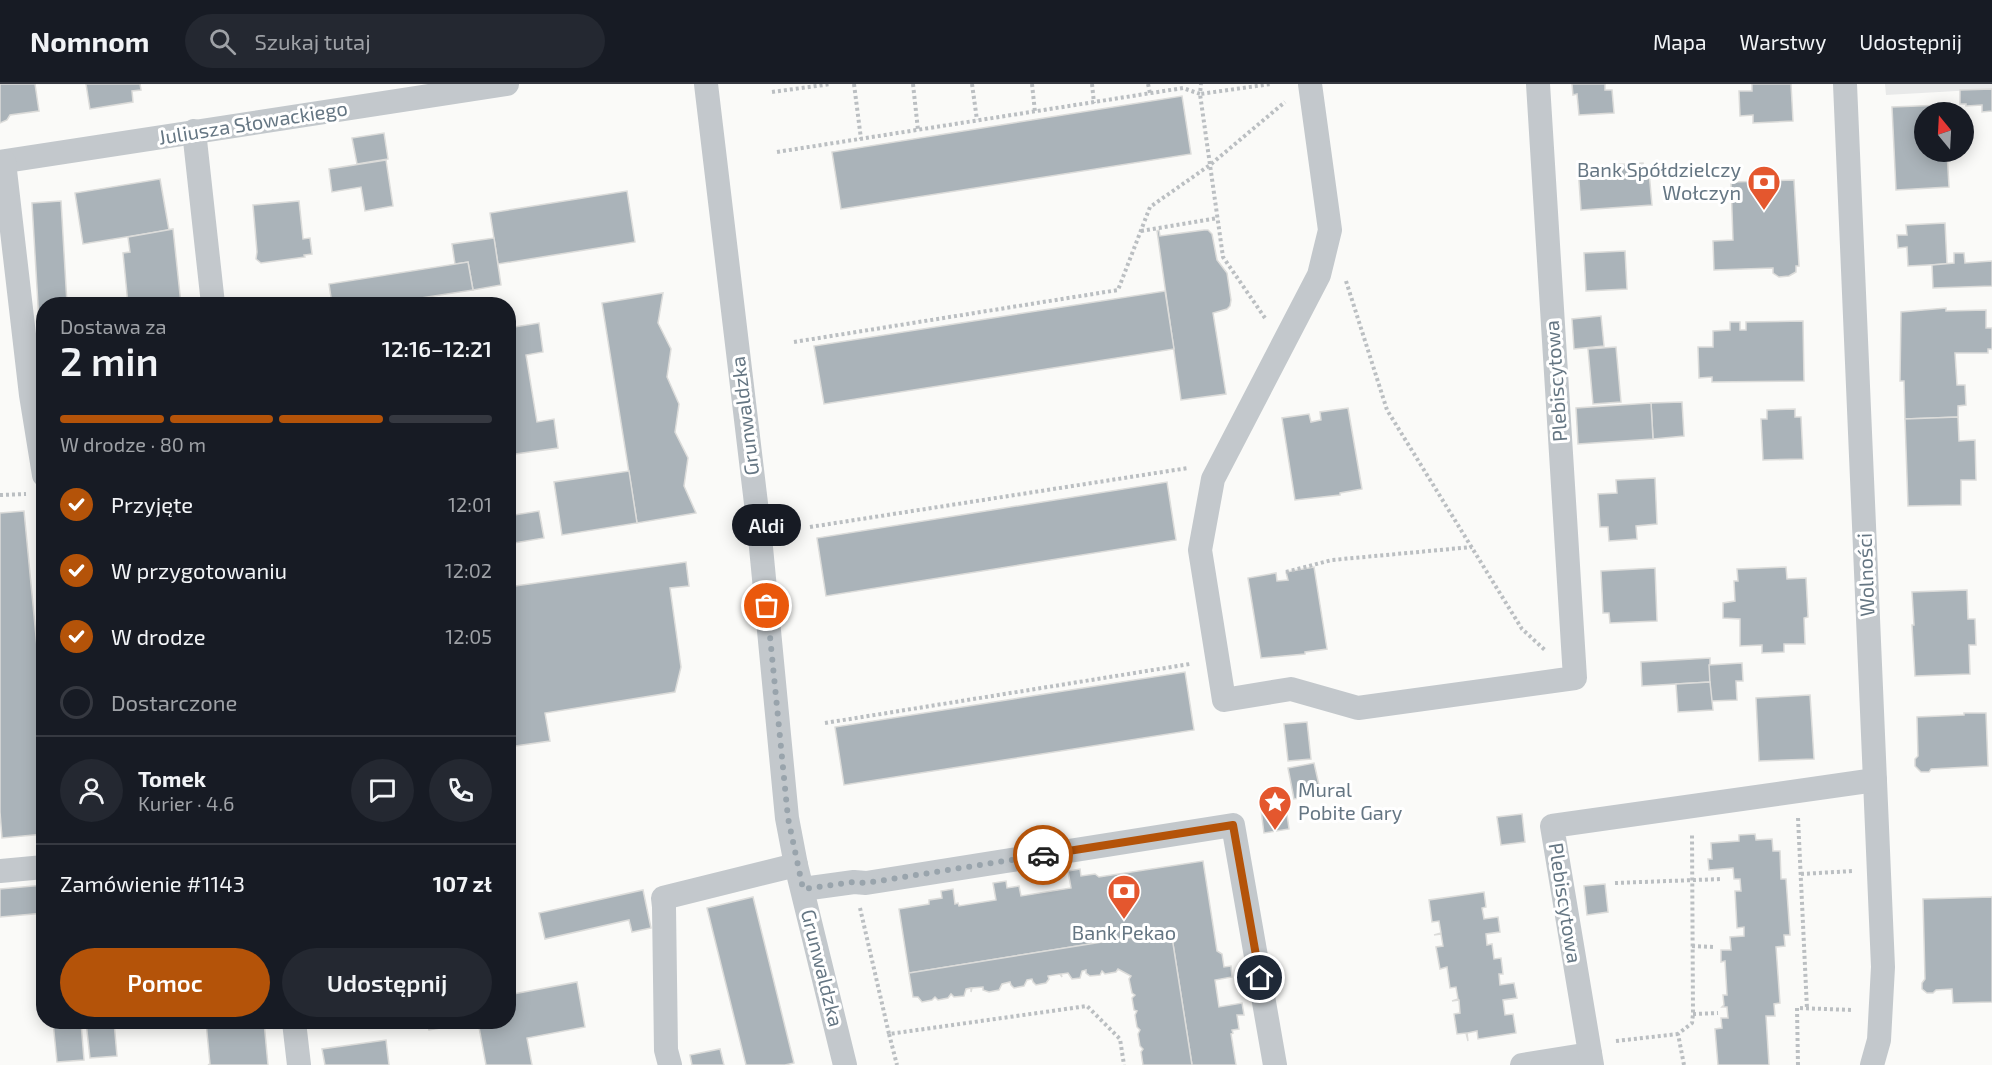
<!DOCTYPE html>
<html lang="pl">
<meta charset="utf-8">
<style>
body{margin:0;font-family:"Exo 2",sans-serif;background:#242831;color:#f1f3f6;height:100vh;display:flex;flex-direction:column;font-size:22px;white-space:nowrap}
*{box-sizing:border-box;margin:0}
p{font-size:20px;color:#9ea1a6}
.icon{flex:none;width:33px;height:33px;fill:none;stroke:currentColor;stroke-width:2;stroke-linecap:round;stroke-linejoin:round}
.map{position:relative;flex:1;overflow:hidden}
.side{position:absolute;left:36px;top:213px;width:480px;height:732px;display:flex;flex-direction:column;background:#171b24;border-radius:24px;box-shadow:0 3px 15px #0003}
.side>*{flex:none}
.needle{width:39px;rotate:342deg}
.buttons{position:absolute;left:1914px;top:18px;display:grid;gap:12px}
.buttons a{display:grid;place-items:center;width:60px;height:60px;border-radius:50%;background:#171b24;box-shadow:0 3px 15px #0003;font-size:30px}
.pin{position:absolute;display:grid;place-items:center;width:51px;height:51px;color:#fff;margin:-26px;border:3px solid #fff;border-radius:50%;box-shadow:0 2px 6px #0007}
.courier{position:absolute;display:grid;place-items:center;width:60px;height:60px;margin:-30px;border:4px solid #b45309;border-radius:50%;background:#fff;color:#222;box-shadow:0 2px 8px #0007}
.bubble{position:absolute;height:42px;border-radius:21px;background:#171b24;box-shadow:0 3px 15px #0003;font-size:20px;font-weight:600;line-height:42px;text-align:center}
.head em{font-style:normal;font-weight:600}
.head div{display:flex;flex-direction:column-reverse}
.head{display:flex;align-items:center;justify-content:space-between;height:102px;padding:0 24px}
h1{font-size:39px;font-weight:600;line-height:45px}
.bar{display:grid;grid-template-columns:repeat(4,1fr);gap:9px 6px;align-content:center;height:72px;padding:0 24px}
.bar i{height:8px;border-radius:4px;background:#363941}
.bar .current{background:#b45309}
.bar p{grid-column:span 4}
.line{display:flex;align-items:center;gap:15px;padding:0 24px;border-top:2px solid #363941}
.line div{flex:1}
.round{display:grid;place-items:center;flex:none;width:63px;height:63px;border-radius:32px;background:#242831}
ol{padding:0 24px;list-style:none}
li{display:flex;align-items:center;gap:18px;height:66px}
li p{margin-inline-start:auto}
li .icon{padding:6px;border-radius:50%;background:#b45309;color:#fff;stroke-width:4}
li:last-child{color:#9ea1a6}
li i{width:33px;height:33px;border:3px solid #363941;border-radius:50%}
.button{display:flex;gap:12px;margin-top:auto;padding:12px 24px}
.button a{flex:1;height:69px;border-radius:36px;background:#b45309;color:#fff;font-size:24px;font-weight:600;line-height:69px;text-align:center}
.button a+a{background:#242831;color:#f1f3f6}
header{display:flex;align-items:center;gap:36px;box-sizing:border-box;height:84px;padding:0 30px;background:#171b24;border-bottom:2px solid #363941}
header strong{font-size:28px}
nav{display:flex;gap:33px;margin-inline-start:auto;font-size:21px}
.search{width:420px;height:54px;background:#242831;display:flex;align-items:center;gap:15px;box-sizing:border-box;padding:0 21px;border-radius:33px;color:#9ea1a6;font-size:22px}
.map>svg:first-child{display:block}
</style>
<header>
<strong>Nomnom</strong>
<div class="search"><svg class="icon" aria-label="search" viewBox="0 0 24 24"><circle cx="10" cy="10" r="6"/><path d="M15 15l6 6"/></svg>Szukaj tutaj</div>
<nav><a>Mapa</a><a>Warstwy</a><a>Udostępnij</a></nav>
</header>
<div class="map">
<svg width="1992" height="981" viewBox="0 0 1992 981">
<rect width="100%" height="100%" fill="#fafaf8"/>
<polygon fill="#e8e9e9" points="1885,0 1992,0 1992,5 1886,11"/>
<g fill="#aab3b9" stroke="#dcdcda" stroke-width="1.5">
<polygon points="0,0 35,0 39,27 10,31 7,36 0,39"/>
<polygon points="86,0 140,0 141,6 132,7 133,18 90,25"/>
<polygon points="1572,0 1605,0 1605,6 1612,6 1614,29 1579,31 1577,10 1573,11"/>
<polygon points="1752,0 1791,0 1793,37 1753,39 1753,31 1740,32 1739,7 1752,7"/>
<polygon points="1992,5 1992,27 1982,28 1982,21 1966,22 1966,20 1960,20 1960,6"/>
<polygon points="1182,12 1191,70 841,125 832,68"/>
<polygon points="1943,21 1943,28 1924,28 1924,68 1947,68 1949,103 1896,106 1892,23"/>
<polygon points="384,49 388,75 357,80 352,54"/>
<polygon points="386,76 393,122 365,127 361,103 332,108 329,85"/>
<polygon points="1643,79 1644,88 1649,88 1652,121 1581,126 1578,83"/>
<polygon points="160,95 169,146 83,160 75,109"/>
<polygon points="1794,96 1799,182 1796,182 1796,188 1789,192 1779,193 1773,189 1773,184 1714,186 1713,157 1733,156 1731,98"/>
<polygon points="627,107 635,158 498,180 490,129"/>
<polygon points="61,117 67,220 44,220 44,255 40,255 32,119"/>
<polygon points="299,117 303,155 310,154 312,170 304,171 305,173 261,179 256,175 257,168 253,121"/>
<polygon points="1945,139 1947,180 1908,182 1907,163 1898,164 1897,151 1907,151 1906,141"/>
<polygon points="173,145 181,220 128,220 123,169 130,168 128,153"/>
<polygon points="1159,146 1160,152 1204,146 1208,146 1212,150 1217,176 1227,189 1231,216 1230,222 1227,225 1213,229 1226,310 1181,316 1157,147"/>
<polygon points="494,154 501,201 473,206 468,178 455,180 452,160"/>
<polygon points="1625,167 1627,205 1586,207 1584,169"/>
<polygon points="1954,169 1964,169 1965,179 1992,177 1992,202 1933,204 1932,181 1954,179"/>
<polygon points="468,178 473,206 382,220 332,220 329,200"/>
<polygon points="1165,207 1174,265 824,320 814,262"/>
<polygon points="663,209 658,239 671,265 667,293 679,320 675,348 688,374 684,402 696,429 637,439 602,219"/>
<polygon points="1946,224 1946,227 1986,226 1986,244 1992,244 1992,265 1988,265 1988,269 1955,269 1957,301 1965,301 1966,321 1958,322 1958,333 1905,335 1904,297 1900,297 1901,228"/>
<polygon points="1601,232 1604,262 1574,265 1572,235"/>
<polygon points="1803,237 1804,297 1712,298 1712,293 1699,294 1698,263 1713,263 1713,247 1730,246 1730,238 1740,238 1740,246 1746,246 1746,238"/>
<polygon points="539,239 543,268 526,271 537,338 554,335 558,364 508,371 508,244"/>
<polygon points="1616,263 1621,318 1593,320 1588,265"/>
<polygon points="1682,318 1684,352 1653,355 1651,319"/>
<polygon points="1651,319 1653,355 1578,360 1576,324"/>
<polygon points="1348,324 1362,405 1340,409 1340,411 1295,416 1282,334 1309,330 1311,338 1321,336 1320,328"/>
<polygon points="1795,325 1795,333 1801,333 1803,375 1763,376 1761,335 1767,335 1767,326"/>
<polygon points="1958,333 1959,357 1975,356 1976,396 1961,396 1961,421 1908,422 1905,335"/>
<polygon points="629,387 637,439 562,451 554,398"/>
<polygon points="1655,394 1657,440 1636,442 1637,455 1609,457 1608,443 1600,443 1598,410 1617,409 1616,396"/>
<polygon points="1167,398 1176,456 826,512 817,454"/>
<polygon points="24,427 44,636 44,750 2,754 0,728 0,429"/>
<polygon points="539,427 544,454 508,460 508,432"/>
<polygon points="686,478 689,502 670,504 681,583 675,608 545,629 550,657 508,663 508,503"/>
<polygon points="1314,483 1327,565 1305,568 1305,570 1261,574 1248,494 1276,489 1277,497 1288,496 1286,488"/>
<polygon points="1786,483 1787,495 1806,494 1808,533 1804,534 1805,560 1784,560 1784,568 1762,569 1762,561 1740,562 1740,535 1723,534 1723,519 1735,517 1734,497 1738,497 1737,485"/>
<polygon points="1655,484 1657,537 1610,539 1609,529 1603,529 1601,487"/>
<polygon points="1967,506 1968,535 1975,535 1976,561 1969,561 1970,590 1915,592 1912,541 1914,541 1912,508"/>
<polygon points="1710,574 1710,598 1642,602 1641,578"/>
<polygon points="1742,579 1743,597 1736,597 1737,616 1711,617 1709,581"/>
<polygon points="1185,588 1194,646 844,701 835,643"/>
<polygon points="1710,598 1713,626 1678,628 1676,600"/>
<polygon points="1810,611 1814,675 1759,677 1756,614"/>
<polygon points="1964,629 1986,629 1988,682 1931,685 1929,688 1921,688 1915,682 1915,675 1918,672 1917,633 1964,631"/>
<polygon points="1307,638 1311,675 1288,677 1284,640"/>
<polygon points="1314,679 1321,710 1294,715 1288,684"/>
<polygon points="1286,723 1289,745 1264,749 1261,726"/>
<polygon points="1522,730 1525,758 1501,761 1497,733"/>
<polygon points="1755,750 1756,756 1772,755 1773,767 1780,767 1781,795 1786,795 1790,851 1784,851 1785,862 1776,863 1780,919 1774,920 1775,932 1766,932 1769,981 1718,981 1715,945 1722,944 1721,934 1728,934 1727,923 1722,923 1724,921 1723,911 1727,911 1725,877 1721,878 1721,866 1731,866 1730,853 1744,852 1744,843 1737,844 1735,807 1741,807 1740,795 1734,795 1733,784 1709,786 1708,775 1712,775 1711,759 1739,757 1739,751"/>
<polygon points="1203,777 1217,867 1222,870 1224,883 1231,882 1232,893 1215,896 1219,923 1242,919 1244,931 1237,931 1239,945 1232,946 1233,949 1231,950 1236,981 1192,981 1171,847 909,889 899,825 929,820 929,816 942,814 941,807 953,805 955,820 958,819 959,822 996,816 993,799 1006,797 1007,804 1019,802 1021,812 1071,804 1068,787 1080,785 1081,792 1095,790 1099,793"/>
<polygon points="1605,800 1608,828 1587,831 1584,802"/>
<polygon points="44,801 44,829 0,833 0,805"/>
<polygon points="643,806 651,844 632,848 629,836 545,855 539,829"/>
<polygon points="1484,808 1486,823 1482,824 1484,835 1498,833 1500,848 1486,850 1487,861 1492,860 1494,875 1501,874 1503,890 1499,890 1500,901 1514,899 1517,914 1503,916 1505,931 1513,930 1516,949 1478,955 1477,947 1467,949 1468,957 1466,949 1457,950 1454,930 1460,929 1459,916 1452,917 1458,915 1456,903 1450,904 1447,883 1440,885 1436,863 1443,862 1441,850 1434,851 1441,849 1439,837 1432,838 1429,816"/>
<polygon points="753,813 794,979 785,981 746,981 707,824"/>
<polygon points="1992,813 1992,918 1953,919 1952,905 1936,906 1933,909 1927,909 1922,905 1922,899 1925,895 1923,815"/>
<polygon points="1171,847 1192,981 1143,981 1141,968 1143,965 1140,962 1138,950 1140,946 1137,943 1135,931 1137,927 1134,926 1132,914 1135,911 1132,909 1129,895 1131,892 1118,885 1116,888 1105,890 1102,887 1100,891 1090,892 1086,889 1086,886 1082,887 1080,894 1072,895 1068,889 1061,890 1062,893 1060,890 1048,892 1049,895 1046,899 1036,901 1033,898 1032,895 1027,896 1024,902 1014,904 1011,901 1010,898 1002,900 999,906 989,908 983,906 983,903 972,904 971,908 971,904 966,905 964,912 954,913 951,910 948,914 938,916 935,913 932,916 922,918 918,913 913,913 909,889"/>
<polygon points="577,898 585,943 527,954 532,981 486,981 478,938 508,938 508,911"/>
<polygon points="53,938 81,938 84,976 57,978"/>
<polygon points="86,938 114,938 117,972 90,974"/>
<polygon points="206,938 264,938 268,981 208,981 210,980"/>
<polygon points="427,938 452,938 452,942 429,946"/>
<polygon points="386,956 389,981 325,981 322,965"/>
<polygon points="720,965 724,981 692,981 690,971"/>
</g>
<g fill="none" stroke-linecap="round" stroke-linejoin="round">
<g stroke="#bbbfc2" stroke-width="4" stroke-dasharray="3 3" stroke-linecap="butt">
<polyline points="854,0 861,55"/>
<polyline points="913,0 918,46"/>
<polyline points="972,0 977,36"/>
<polyline points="1032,0 1035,28"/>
<polyline points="1092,0 1094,19"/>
<polyline points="1148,0 1150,9"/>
<polyline points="772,8 831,0"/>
<polyline points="777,68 1183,4 1200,10 1201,0"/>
<polyline points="1141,147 1218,134"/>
<polyline points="1346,197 1387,326 1522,545 1546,567"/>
<polyline points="1265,234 1223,173 1200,10 1271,0"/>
<polyline points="794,258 1118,206 1150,123 1210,81 1285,18"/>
<polyline points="0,411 26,410"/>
<polyline points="810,443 1188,384"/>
<polyline points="1286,488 1332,476 1472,463"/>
<polyline points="825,639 1190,580"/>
<polyline points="1798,734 1807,925"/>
<polyline points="1801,790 1853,787"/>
<polyline points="1615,799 1722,795"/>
<polyline points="860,824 889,950 1087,922 1120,955 1124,981"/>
<polyline points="1692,862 1715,863"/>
<polyline points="1693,930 1718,929"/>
<polyline points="889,950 897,981"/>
<polyline points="1616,957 1678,950"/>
<polyline points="1684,981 1678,950 1692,939 1693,930 1692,750"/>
<polyline points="1798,981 1797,924 1853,926"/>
</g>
<g stroke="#c3c8cc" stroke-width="24">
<polyline points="706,0 760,453 787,734 796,781 845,981"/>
<polyline points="1310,0 1330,146 1319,191 1213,395 1200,466 1224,616 1291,605 1358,624 1575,594 1538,0"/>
<polyline points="1845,0 1883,883 1879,956 1872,981"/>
<polyline points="194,47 213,220"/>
<polyline points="0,78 507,0"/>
<polyline points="4,78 31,311 44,391"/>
<polyline points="0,787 44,783"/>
<polyline points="803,805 854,798 866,799 1233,741 1275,981"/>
<polyline points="294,938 299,981"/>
<polyline points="670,981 666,966 664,823 663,814 796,781"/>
<polyline points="1522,981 1590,970"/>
<polyline points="1592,981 1552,742 1875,696"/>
</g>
</g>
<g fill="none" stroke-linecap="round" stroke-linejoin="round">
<polyline stroke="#99a4ac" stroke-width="6" stroke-dasharray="0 10.8" points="767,522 788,734 803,805 854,798 866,799 1043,771"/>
<polyline stroke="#b45309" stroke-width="8" points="1043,771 1233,741 1260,894"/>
</g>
<defs>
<symbol id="bank-pin" viewBox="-11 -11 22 30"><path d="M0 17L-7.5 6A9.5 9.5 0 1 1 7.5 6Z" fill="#e4572e" stroke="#fff"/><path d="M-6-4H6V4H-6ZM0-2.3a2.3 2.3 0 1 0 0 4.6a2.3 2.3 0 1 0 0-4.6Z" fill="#fff"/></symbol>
<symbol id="sight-pin" viewBox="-11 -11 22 30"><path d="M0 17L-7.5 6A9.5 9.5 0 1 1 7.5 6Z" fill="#e4572e" stroke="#fff"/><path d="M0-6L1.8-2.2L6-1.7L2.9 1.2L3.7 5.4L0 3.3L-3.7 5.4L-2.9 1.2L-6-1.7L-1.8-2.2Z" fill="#fff"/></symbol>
</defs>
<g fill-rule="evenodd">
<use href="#bank-pin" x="1745" y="79" width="38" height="52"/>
<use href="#sight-pin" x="1256" y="699" width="38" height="52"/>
<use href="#bank-pin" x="1105" y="788" width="38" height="52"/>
</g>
<g text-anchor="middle" stroke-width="6" stroke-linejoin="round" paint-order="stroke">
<g font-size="20" fill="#657683" stroke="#fff">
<text transform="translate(253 39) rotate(-9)" y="7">Juliusza Słowackiego</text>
<text transform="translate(1556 297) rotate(-94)" y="7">Plebiscytowa</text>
<text transform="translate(745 332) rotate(-97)" y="7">Grunwaldzka</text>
<text transform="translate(1866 491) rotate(-92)" y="7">Wolności</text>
<text transform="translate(1565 819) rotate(81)" y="7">Plebiscytowa</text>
<text transform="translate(822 884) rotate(76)" y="7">Grunwaldzka</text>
</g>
<g font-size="20" fill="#657683" stroke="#fff" text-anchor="end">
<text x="1741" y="93">Bank Spółdzielczy<tspan x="1741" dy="23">Wołczyn</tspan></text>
<text x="1298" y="713" text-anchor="start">Mural<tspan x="1298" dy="23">Pobite Gary</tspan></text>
<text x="1124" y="856" text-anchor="middle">Bank Pekao</text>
</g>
</g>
</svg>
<div class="buttons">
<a><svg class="needle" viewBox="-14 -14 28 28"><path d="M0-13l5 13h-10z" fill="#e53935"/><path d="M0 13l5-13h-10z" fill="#9ea1a6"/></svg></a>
</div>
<div class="pin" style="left:767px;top:522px;background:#ea580c"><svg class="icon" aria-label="bag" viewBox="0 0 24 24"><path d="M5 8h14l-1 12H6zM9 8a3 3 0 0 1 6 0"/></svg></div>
<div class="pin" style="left:1260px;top:894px;background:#1f2937"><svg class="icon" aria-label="home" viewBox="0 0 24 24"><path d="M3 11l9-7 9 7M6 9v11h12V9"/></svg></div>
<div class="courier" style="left:1043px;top:771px"><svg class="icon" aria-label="car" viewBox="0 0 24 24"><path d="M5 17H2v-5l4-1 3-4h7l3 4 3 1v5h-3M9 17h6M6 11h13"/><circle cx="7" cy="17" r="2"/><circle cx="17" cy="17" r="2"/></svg></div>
<div class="bubble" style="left:732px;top:420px;width:69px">Aldi</div>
<section class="side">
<div class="head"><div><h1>2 min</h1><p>Dostawa za</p></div><em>12:16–12:21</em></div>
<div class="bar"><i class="current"></i><i class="current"></i><i class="current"></i><i></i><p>W drodze · 80 m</p></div>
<ol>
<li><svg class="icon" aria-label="check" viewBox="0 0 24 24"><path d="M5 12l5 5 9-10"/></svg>Przyjęte<p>12:01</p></li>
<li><svg class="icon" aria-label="check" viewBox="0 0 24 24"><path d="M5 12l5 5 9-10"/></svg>W przygotowaniu<p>12:02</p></li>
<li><svg class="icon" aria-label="check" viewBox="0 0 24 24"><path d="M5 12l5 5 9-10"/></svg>W drodze<p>12:05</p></li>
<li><i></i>Dostarczone</li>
</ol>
<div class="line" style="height:108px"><a class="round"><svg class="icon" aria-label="person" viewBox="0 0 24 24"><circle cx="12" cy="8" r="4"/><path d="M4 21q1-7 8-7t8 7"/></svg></a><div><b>Tomek</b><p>Kurier · 4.6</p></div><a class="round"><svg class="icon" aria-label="chat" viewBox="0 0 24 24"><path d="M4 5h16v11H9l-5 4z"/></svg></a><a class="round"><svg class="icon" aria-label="phone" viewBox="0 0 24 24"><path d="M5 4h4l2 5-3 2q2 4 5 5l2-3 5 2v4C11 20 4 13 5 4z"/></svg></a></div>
<div class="line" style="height:78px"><div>Zamówienie #1143</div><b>107 zł</b></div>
<div class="button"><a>Pomoc</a><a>Udostępnij</a></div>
</section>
</div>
